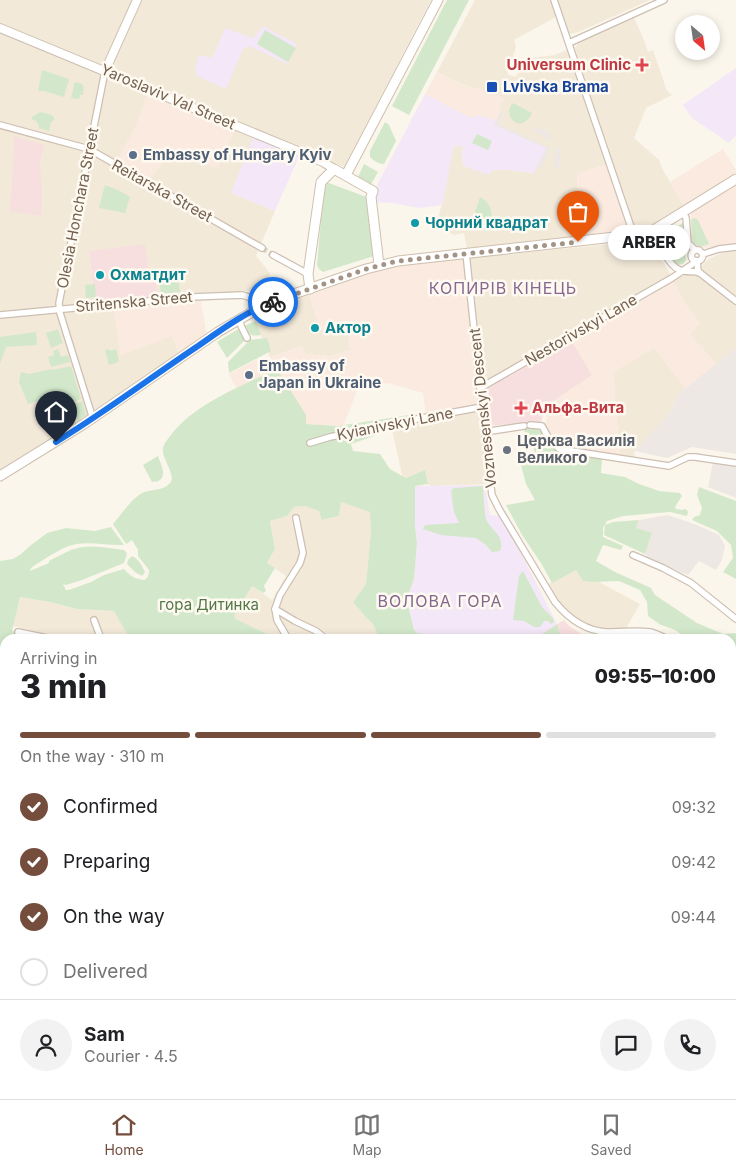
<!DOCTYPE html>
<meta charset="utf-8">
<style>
body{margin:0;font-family:Inter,sans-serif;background:#f2f2f2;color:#202124;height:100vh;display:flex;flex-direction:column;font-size:19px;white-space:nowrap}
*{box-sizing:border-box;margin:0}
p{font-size:16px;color:#757577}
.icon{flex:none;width:28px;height:28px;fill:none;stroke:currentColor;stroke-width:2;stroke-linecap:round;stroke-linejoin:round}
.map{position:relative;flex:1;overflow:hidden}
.drawer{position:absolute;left:0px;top:634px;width:736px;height:466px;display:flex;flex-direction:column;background:#fff;border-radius:15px 15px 0 0;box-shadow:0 2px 8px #0003}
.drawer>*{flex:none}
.needle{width:32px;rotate:151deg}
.controls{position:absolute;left:675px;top:15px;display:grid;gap:10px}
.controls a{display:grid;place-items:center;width:45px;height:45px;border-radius:50%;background:#fff;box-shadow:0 2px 8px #0003;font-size:25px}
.pin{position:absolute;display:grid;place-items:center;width:42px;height:42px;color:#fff;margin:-51px -21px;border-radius:50% 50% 50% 0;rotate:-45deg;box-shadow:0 0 5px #0007}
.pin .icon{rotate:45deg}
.courier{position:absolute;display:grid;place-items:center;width:50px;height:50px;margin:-25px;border:4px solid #1a73e8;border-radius:50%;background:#fff;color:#222;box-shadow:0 1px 6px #0007}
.bubble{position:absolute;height:35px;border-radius:18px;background:#fff;box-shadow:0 2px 8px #0003;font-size:16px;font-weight:800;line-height:35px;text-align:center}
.overview em{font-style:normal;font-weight:800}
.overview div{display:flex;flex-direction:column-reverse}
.overview{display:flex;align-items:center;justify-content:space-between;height:85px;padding:0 20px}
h1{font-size:32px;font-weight:800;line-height:38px}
.bar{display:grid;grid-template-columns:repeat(4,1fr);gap:8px 5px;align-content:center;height:60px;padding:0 20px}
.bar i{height:6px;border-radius:4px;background:#e0e0e0}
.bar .on{background:#744d3d}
.bar p{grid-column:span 4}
.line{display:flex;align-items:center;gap:12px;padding:0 20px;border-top:1px solid #e0e0e0}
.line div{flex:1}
.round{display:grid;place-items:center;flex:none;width:52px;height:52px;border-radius:26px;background:#f2f2f2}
ol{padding:0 20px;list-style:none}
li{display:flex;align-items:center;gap:15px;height:55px}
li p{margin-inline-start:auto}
li .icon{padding:5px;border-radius:50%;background:#744d3d;color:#fff;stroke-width:4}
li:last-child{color:#757577}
li i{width:28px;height:28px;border:2px solid #e0e0e0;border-radius:50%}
.menu{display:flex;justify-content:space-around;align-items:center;height:70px;border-top:1px solid #e0e0e0;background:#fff;font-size:14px;color:#757577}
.menu a{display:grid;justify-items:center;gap:2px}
.menu .on{color:#744d3d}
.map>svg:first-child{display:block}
</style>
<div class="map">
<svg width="736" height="1099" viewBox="0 0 736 1099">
<rect width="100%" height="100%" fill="#fbf6eb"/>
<g fill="#f2e9d9">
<polygon points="0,0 431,0 344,167 257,130 231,193 275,211 256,256 270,273 262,290 157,298 154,274 149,274 89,251 95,306 113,305 172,336 180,356 80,424 0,470"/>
<polygon points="475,0 550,0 556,17 514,40 516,47 507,74 515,77 531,58 555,55 567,50 607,164 577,174 580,237 467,249 464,233 454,235 436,226 445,192 453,145 463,147 462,153 463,166 489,174 491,170 508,170 534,173 494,125 500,112 481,90 459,83 437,72"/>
<polygon points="557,0 650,0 581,31 571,34 567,31"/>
<polygon points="634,18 644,40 648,52 653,50 667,91 672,95 646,108 634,138 659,160 663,170 683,205 649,226 640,229 638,229 634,226 575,48 578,43 581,41"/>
<polygon points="649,238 672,277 481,385 468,258 611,244"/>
<polygon points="736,250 736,296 703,272 702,269 702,266 705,262 709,259 726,251"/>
<polygon points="688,274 698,276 736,302 736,348 717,364 690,335 700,323 688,308 673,281 684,275"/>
<polygon points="309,295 320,329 347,322 350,350 331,356 317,355 305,354 302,346 270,357 253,317 265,310"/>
<polygon points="654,348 686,389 679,394 669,414 635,451 634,458 620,456 613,372"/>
<polygon points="478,409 488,484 431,486 428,484 425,471 406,478 402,475 391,425"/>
<polygon points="341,502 370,511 371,531 366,584 353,602 364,615 373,624 379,639 270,639 269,635 236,619 234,616 252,586 272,600 286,576 267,563 275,549 270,521 287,516 293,507 305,506 319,511 323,520 339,516"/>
<polygon points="573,568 640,604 625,630 607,630 583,625 559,606 547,585"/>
<polygon points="20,597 50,602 77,609 114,611 136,639 66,639 13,626"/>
</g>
<g fill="#faeadf">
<polygon points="437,72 459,83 504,98 496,120 475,115 473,119 425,94"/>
<polygon points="149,91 235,129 218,169 174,150 149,181 116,162 134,129"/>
<polygon points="723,149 736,170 736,172 683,205 670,182"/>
<polygon points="607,164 626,219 626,224 625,228 619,233 580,237 577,174"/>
<polygon points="736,184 736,245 702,248 693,245 691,242 691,213"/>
<polygon points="461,257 464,259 478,406 426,415 423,393 388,383 358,386 355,396 343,426 306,424 270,357 302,346 305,354 317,355 331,356 350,350 347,322 321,331 309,295 376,271 390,267"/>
<polygon points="673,281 688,308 700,323 690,335 717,364 686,389 654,348 613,372 620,456 557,444 545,427 549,403 592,375 570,338"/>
<polygon points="200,297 207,336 180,356 172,336 120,356 113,305"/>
<polygon points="261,357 270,375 238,391 229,374"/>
<polygon points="534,1095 587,1095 578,1097 577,1099 529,1099"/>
<polygon points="623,1095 661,1095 660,1099 622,1099"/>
</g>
<g fill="#ede8e3">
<polygon points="500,112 503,113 499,124 551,148 541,168 537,166 545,148 494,125"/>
<polygon points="534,128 548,131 553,141 548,141 543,135 532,131"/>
<polygon points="559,147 560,167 554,169 555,148"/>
<polygon points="736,348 736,454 692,447 667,458 635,451 669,414 679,394"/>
<polygon points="713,462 736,466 736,498 708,487"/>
<polygon points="668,515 697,525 719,535 725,546 722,560 716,570 699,561 688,575 649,559 645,554 650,540 636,528 639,520"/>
</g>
<g fill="#f3e7f8">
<polygon points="263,26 297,44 287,64 250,46 243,49 226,89 197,76 195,68 199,55 212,58 225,28 253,38"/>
<polygon points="736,68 736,135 729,143 692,118 683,105"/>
<polygon points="425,94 473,119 475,115 496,120 494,125 546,148 534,173 508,170 492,170 489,175 463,166 462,153 463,147 454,145 445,192 442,205 420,208 392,203 373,202 375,189"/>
<polygon points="254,135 300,154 275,211 231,193"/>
<polygon points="485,485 490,515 499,516 502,518 525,561 557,624 536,639 452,639 449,637 417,633 414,630 408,605 408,596 414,579 417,543 415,527 415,486"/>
</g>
<g fill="#f8dfdf">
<polygon points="14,136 44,145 40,162 42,194 41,216 9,211 12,188"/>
<polygon points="145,244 149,274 155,274 157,298 95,303 89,251"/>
<polygon points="570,338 592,375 550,403 548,412 543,414 541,424 528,424 527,423 487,426 483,391 486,387"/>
<polygon points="564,620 568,625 581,634 603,637 643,639 533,639"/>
</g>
<g fill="#d3e8ca">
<polygon points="447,0 469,0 409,115 392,106"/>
<polygon points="265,30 296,48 288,62 257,44"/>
<polygon points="42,70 69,79 64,97 44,91 38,91"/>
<polygon points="75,82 82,84 84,88 83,95 80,95 79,99 71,98"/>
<path d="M513,103L532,113C529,121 518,129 511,118C510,117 509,113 509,111C509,108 511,106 513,103Z"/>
<polygon points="40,112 52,115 55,119 51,122 49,131 39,128 39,125 36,121 32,119 32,117"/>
<path d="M385,122L389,125L396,141L384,164C378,164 374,161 370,157V151Z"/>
<polygon points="477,134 492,141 488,150 472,143"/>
<polygon points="364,164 378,172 370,186 357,179"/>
<polygon points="326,182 369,198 369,220 374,256 323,272 319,269 317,265 324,184"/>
<polygon points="105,185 118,190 130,197 125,213 99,208"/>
<path d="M480,197C489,202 491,207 492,217L490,218L472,222Z"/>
<path d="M694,218L698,220L709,244C703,246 698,248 693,243L691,220Z"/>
<polygon points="683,223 686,260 683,264 677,265 674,263 659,237"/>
<polygon points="178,275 180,292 161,294 159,277"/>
<polygon points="95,284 96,297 86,298 85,285"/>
<path d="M256,321L261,335C251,337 248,334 244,326Z"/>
<polygon points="240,328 245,338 244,341 227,358 217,342"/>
<polygon points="58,329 63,343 51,348 46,333"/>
<polygon points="36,332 37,345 6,347 0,364 0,337"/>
<polygon points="267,338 271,351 229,373 228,362 250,340"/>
<polygon points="58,349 61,357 68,355 70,362 51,367 48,357 54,355 53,351"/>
<polygon points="109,349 110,351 116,349 119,361 116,363 109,365 105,350"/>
<polygon points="71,366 81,399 52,412 40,413 38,401 28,404 19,382 21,372 29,374 52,369 53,370"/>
<path d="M277,369L306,415V424L338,426L409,415V418L376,425L377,435L351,444L353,451L380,454L390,469L406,478L425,470L428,484L415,486V527L417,543L414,579L408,596V605L414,630L417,633L449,637L452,639H379L373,624L364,615L353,602L366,584L371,531L370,512L341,502L339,516L322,520L319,511L305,506L294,507L287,516L270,521L275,549L267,563L275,568L264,586L266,591L263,593L252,586L234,616L236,619L269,635L270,639H130L114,611L77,609L50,602L20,597L12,631L45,639H5V708L0,705V561L13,559L21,554L31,545L47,533L66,528L95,531L111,527L124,545C106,546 87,540 69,546C58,550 45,559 35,565L31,568L30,571L49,563V561C56,557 64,553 71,550C87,543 108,548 124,550L126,552L127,554L124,563L82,580L66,585L63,584L66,590H69L91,582L104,575L124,569C130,576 135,579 144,580C148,578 149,575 149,570L138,556V550L132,540L126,544L113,524C122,514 130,500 142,493C150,489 164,491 170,483C177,475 161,459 163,448C164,443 168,439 171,435C194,404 242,386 277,369Z"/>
<polygon points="82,401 86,415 78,421 69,407"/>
<polygon points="531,427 541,428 551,445 558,452 579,454 602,458 601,473 625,477 639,484 659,491 680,493 682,496 675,507 676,509 682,510 686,509 688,512 687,516 670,512 623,516 607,521 603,528 603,537 623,546 621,550 603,545 596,561 615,572 651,588 655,595 697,623 723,634 736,633 736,654 731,653 731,639 688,639 675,630 661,625 648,616 647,602 640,590 619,581 593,582 583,581 576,570 552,583 541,563 522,535 506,505 535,500 526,484 520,462 535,452 524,430"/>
<path d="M158,456C160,462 167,475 160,480C158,482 155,481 152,482L143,465Z"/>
<path d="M483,486C484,494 484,513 486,519C489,529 506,535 500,551L492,552L486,545L476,538L441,535L423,529L425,525L459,523L454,512L451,491L454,488Z"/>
<polygon points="699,487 736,501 736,579 723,572 733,558 731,545 717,531 692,520 694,517 700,515 702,508 697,495"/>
<polygon points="639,520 636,528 652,533 645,554 604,535 605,525 613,522"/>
<path d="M132,556C139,559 142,566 145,572L142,576L135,572L127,564L128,560Z"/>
<polygon points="523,571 542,607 553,618 554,622 551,624 548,621 544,621 540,627 534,627 524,621 513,620 519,576"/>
<polygon points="557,624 561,639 536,639"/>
<polygon points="0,710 5,714 5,813 0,816"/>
<polygon points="5,814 5,846 0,843 0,817"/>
<polygon points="0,939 5,940 5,1006 0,1006"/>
<polygon points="736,998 736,1034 731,1034 731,1003"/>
<polygon points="466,1095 534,1095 529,1099 474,1099"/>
</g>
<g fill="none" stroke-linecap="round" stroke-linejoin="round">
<polyline stroke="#d9d0c4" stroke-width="5.5" stroke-dasharray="5.5 3" stroke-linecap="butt" points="262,248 273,255"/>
<defs>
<g id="minor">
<polyline points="554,0 634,236"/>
<polyline points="569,43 664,0"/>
<polyline points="0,125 89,149 262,248"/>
<polyline points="683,212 686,218 688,243 695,250 699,250 703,254"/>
<path d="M652,231C659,242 668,266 680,270C687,273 693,270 700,273"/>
<path d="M695,250C691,253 690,256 693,260L697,261"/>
<path d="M466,253L489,472L492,495L499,509L555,602C568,618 586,631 607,632C622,632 636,630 650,632C656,633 662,637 668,639"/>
<polyline points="703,254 719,249 736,247"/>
<polyline points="273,255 308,274"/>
<polyline points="697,261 698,271 700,273 736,301"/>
<polyline points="0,315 192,297 242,295 268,303"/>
<polyline points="240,319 241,326 247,338"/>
<path d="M480,388L672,278L697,261C701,261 703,258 703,254"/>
<polyline points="93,419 60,313 59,303 105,71"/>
<polyline points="530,425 542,426 548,437 559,449 669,466 688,457 695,457 736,463"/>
<polyline points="484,432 524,426"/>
<polyline points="310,443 330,437 411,420 482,407"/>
<polyline points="633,555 663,568 691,583 736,619"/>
<polyline points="275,609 295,621 316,631 326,639"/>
<polyline points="94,620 101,639"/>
<polyline points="18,632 52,639"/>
<polyline points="288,639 277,620 275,609 280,595 300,563 303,553 296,518"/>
<polyline points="731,949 736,953"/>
<polyline points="0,1041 5,1041"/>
<polyline points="578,1095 589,1098"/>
<polyline points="724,1095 727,1099"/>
<polyline points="96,1099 97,1095"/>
<polyline points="238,1099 239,1095"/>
</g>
<g id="tertiary">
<polyline points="0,28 300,152 323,162 334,169"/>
<polyline points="105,71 137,0"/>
</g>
<g id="secondary">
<polyline points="346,175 438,0"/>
<polyline points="310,289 308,274 321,182 334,169 373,191 371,197 379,265"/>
<polyline points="0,476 84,424 218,332 240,319 268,303 366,269 398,261 642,234 652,231 736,179"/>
<polyline points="731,871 736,871"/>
<polyline points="731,880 736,880"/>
<polyline points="589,1099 590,1095"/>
<polyline points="618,1099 619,1095"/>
</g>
</defs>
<use href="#minor" stroke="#cdbfb1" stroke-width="8"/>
<use href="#tertiary" stroke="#cdbfb1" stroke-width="10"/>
<use href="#secondary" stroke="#cfc0af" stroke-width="11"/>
<use href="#minor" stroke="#fff" stroke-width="5.5"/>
<use href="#tertiary" stroke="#fff" stroke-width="8"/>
<use href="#secondary" stroke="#fff" stroke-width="9"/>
<g stroke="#baa9c5" stroke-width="1">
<polyline points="731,874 736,874"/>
<polyline points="612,1099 613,1095"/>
</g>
</g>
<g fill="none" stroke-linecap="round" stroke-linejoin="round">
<polyline stroke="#a39486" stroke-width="5" stroke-dasharray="0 9" points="273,302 366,269 398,261 578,242"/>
<path stroke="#1a73e8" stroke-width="6" d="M56,442C105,412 150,378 198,346C221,330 247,311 273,302"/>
</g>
<g fill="#e0444e" stroke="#fefaf1" stroke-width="2">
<path d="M639.5 57.5h5v5h5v5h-5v5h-5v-5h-5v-5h5z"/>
<path d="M518.5 400.5h5v5h5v5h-5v5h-5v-5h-5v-5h5z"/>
</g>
<rect fill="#1a4fb4" stroke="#fefaf1" stroke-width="2" x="486" y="81" width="12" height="12" rx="2.5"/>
<g fill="#5c6f8a" stroke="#fefaf1" stroke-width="2">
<circle cx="133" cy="155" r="5"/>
<circle cx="249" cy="375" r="5"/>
</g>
<g fill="#0f9aa8" stroke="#fefaf1" stroke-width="2">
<circle cx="415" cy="223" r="5"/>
<circle cx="100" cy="275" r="5"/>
<circle cx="315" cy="328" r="5"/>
</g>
<circle fill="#6b7280" stroke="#fefaf1" stroke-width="2" cx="507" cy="450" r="5"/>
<g text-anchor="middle" stroke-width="5" stroke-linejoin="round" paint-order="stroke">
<g font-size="15" font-weight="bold" fill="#be3a42" stroke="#fefaf1" text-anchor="end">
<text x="631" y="70">Universum Clinic</text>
<text x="532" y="413" text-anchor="start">Альфа-Вита</text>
</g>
<g font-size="15" font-weight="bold" fill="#164399" stroke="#fefaf1" text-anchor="start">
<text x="503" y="92">Lvivska Brama</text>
</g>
<g font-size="15" fill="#74604f" stroke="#fefaf1">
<text transform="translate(168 97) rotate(23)" y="5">Yaroslaviv Val Street</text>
<text transform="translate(162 191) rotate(29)" y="5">Reitarska Street</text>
<text transform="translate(78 208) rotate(-79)" y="5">Olesia Honchara Street</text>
<text transform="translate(134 302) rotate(-5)" y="5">Stritenska Street</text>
<text transform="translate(581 330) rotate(-30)" y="5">Nestorivskyi Lane</text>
<text transform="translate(483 408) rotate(-96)" y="5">Voznesenskyi Descent</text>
<text transform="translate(395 424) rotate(-11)" y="5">Kyianivskyi Lane</text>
</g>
<g font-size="15" font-weight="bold" fill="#4e5e75" stroke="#fefaf1" text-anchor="start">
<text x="143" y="160">Embassy of Hungary Kyiv</text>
<text x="259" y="371">Embassy of<tspan x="259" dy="17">Japan in Ukraine</tspan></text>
</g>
<g font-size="15" font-weight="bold" fill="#0d838f" stroke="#fefaf1" text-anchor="start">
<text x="425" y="228">Чорний квадрат</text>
<text x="110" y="280">Охматдит</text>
<text x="325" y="333">Актор</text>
</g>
<g font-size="15" font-weight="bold" fill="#5b616d" stroke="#fefaf1" text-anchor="start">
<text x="517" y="446">Церква Василія<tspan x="517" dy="17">Великого</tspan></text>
</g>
<g font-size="15" fill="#537848" stroke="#fefaf1">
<text x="209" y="610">гора Дитинка</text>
</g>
<g font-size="16" letter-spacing="1" fill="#86678f" stroke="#fefaf1">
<text x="503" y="294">КОПИРІВ КІНЕЦЬ</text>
<text x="440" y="607">ВОЛОВА ГОРА</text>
</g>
</g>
</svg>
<div class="controls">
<a><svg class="needle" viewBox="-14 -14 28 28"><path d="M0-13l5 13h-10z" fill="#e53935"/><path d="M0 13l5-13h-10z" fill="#757577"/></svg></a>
</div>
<div class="pin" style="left:578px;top:242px;background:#ea580c"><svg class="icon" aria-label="bag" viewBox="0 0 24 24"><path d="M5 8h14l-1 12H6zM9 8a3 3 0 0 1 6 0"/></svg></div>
<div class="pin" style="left:56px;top:442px;background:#1f2937"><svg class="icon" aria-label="home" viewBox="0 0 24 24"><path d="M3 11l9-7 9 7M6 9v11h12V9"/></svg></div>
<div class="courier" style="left:273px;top:302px"><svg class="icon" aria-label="bike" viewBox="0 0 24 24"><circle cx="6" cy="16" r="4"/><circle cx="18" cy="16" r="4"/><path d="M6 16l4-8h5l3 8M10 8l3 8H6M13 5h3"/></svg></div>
<div class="bubble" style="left:608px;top:225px;width:82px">ARBER</div>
<section class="drawer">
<div class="overview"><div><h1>3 min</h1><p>Arriving in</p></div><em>09:55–10:00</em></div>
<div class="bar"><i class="on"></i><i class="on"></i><i class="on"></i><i></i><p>On the way · 310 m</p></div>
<ol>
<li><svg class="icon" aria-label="check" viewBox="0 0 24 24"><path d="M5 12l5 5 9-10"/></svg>Confirmed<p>09:32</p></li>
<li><svg class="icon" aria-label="check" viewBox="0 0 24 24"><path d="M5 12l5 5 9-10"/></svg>Preparing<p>09:42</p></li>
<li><svg class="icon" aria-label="check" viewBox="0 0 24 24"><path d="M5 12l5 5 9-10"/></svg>On the way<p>09:44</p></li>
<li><i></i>Delivered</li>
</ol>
<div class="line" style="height:90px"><a class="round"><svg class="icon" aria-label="person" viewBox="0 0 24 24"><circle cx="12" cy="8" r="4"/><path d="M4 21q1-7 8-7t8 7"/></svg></a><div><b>Sam</b><p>Courier · 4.5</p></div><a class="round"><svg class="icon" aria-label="chat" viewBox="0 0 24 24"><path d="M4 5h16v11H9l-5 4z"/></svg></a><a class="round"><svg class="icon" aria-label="phone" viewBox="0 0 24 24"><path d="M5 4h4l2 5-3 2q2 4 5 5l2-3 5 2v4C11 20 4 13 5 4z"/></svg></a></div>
</section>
</div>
<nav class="menu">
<a class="on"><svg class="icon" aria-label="home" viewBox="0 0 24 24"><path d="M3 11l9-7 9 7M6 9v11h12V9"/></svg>Home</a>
<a><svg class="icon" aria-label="map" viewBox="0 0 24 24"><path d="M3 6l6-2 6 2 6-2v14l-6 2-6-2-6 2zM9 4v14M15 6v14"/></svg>Map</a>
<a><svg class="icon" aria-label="saved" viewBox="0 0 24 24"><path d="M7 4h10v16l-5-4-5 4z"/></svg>Saved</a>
</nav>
